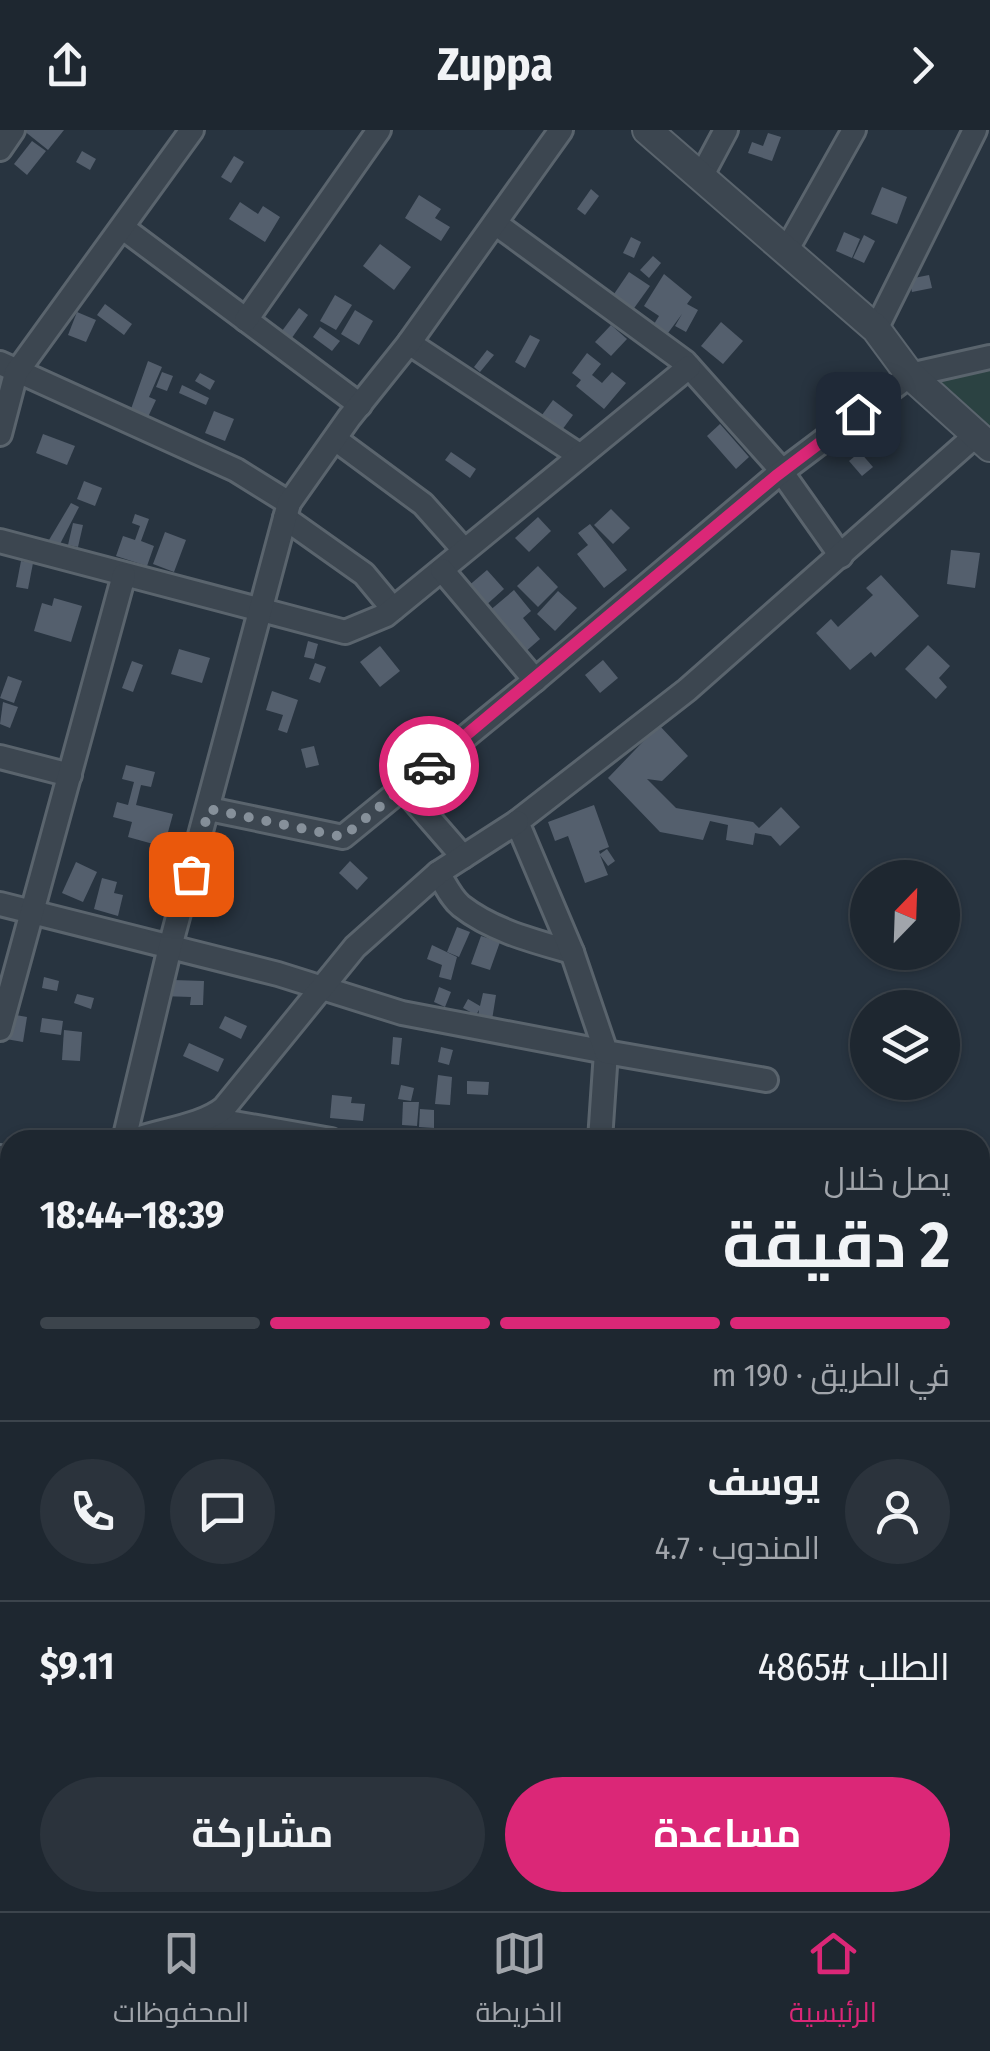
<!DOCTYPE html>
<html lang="ar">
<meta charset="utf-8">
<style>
body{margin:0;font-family:"Fira Sans Condensed",Cairo,sans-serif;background:#2b333c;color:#f1f3f6;direction:rtl;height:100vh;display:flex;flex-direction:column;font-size:38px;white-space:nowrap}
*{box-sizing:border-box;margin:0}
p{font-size:32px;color:#a1a5ab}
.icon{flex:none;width:55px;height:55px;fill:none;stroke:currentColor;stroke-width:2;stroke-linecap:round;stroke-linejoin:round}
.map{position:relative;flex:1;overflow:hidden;direction:ltr}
.side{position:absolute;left:0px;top:1000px;width:990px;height:782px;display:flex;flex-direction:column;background:#1e2730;border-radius:30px 30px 0 0;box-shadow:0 2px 8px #0004,0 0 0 2px #3c444c;direction:rtl}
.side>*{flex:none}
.needle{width:65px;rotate:23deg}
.buttons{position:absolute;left:850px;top:730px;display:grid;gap:20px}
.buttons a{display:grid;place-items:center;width:110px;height:110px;border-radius:50%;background:#1e2730;box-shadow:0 2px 8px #0004,0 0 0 2px #3c444c;font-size:50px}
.pin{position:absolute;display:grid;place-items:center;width:85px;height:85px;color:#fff;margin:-42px;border-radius:20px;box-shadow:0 5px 15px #0006}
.courier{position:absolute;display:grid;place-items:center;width:100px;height:100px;margin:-50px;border:8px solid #db2777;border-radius:50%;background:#fff;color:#222;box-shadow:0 2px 12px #0007}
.summary em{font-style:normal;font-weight:700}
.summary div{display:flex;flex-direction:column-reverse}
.summary{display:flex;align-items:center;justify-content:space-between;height:170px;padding:0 40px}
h1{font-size:65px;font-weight:700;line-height:75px}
.bar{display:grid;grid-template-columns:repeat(4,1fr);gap:15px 10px;align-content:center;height:120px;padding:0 40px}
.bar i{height:12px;border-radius:8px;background:#3c444c}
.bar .selected{background:#db2777}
.bar p{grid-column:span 4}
.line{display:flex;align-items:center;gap:25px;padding:0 40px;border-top:2px solid #3c444c}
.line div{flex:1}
.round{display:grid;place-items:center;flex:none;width:105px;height:105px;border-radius:52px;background:#2b333c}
.primary-button{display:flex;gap:20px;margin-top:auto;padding:20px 40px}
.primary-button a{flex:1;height:115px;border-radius:60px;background:#db2777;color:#fff;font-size:40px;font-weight:700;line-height:115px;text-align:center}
.primary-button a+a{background:#2b333c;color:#f1f3f6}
header{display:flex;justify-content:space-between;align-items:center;height:130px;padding:0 40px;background:#1e2730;font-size:45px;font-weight:700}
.dock{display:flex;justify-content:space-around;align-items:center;height:140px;border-top:2px solid #3c444c;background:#1e2730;font-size:28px;color:#a1a5ab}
.dock a{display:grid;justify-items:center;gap:5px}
.dock .selected{color:#db2777}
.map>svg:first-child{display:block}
</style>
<header><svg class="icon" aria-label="forward" viewBox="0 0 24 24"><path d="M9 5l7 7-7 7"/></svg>Zuppa<svg class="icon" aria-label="share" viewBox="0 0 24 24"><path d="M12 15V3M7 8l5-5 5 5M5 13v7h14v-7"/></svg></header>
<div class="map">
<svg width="990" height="1781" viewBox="0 0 990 1781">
<rect width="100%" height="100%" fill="#283440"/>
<polygon fill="#2b4242" points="990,236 990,304 927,249"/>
<g fill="#545f6d">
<polygon points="23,0 64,0 48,20"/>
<polygon points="768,3 781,7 772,31 748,23 752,12 763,16"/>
<polygon points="32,11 46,21 27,45 14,34"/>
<polygon points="82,21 96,29 90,40 76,32"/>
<polygon points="234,26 244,32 231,53 221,47"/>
<polygon points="882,57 907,67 897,94 871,84"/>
<polygon points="591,59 599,66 585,85 577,79"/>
<polygon points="419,65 441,79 435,88 450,97 441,111 405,88"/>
<polygon points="240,72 258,84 263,76 280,87 265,112 229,89"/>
<polygon points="844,102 860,109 852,128 836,121"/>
<polygon points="864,105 875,111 864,133 853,128"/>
<polygon points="631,107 641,112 634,128 623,123"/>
<polygon points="380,114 411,137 394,160 363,136"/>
<polygon points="653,126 661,133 649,148 640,140"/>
<polygon points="629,142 650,156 632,181 612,167"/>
<polygon points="664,144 692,167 687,174 698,180 686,202 675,196 682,184 668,203 654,194 659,186 644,176"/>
<polygon points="929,145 932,158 912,162 909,149"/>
<polygon points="335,165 352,175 336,200 320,191"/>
<polygon points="105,174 132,194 124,205 97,185"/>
<polygon points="299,178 308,185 289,212 279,205"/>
<polygon points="355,180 373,191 359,215 341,204"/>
<polygon points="77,182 96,190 86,212 68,205"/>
<polygon points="721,192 743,211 723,234 701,216"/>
<polygon points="611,195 627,209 611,226 595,212"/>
<polygon points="320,197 340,211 332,221 313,207"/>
<polygon points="530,205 540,210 525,238 515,232"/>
<polygon points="487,220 494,225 480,242 474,237"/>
<polygon points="587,223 601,234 592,245 602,253 612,242 626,253 604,279 576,256 581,250 572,243"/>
<polygon points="148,231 162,237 149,267 156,270 148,287 131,279"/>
<polygon points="162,242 173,246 167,261 156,257"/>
<polygon points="200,243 215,251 210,260 195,251"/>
<polygon points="182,255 209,268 206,275 179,263"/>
<polygon points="553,270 573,285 562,300 542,285"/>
<polygon points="214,281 234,289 225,311 205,303"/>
<polygon points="720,294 749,327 736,339 707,306"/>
<polygon points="43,304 75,316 67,335 36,323"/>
<polygon points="451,322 476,339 470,348 445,330"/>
<polygon points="860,322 873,337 862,346 849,331"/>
<polygon points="84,351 102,358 95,376 77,369"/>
<polygon points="71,373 79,377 59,416 49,410"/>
<polygon points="611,379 630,398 613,414 594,395"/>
<polygon points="135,384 149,389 141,411 154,416 147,436 116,426 123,406 135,410 140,396 132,393"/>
<polygon points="538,387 551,401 529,422 515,408"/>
<polygon points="73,393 83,395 78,417 68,415"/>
<polygon points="590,394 627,440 604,458 577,424 588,415 578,403"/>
<polygon points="165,402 186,410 174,442 153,434"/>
<polygon points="951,420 980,423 975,458 947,454"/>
<polygon points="21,431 33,433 28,459 16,457"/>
<polygon points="538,436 558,457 538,477 517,456"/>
<polygon points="487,440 504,459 484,477 466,458"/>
<polygon points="881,445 919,486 875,527 871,522 850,540 816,503 831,489 838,497 873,465 866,458"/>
<polygon points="514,460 531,481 523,488 540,509 524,523 488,482"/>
<polygon points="558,461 577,478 555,501 537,484"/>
<polygon points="54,468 82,476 71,512 34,501 42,473 52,476"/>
<polygon points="308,511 318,514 314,529 304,527"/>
<polygon points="928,515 950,536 939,548 947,557 936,569 905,539"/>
<polygon points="380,516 400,541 380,557 360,532"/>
<polygon points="179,519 210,528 202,553 171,544"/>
<polygon points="603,530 618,548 600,563 585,545"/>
<polygon points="132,531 143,535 133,562 122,558"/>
<polygon points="315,533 326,537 320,553 309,549"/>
<polygon points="8,546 22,551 14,573 0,568"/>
<polygon points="272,561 298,570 287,603 278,600 283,585 266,580"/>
<polygon points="3,572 18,577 10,598 0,594"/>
<polygon points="659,595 688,626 662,651 647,649 676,678 753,692 759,698 781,677 800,697 780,716 771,706 755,703 753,715 726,710 728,695 710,691 703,710 660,702 608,648"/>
<polygon points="314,616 319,635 306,638 301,619"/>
<polygon points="126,635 155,642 151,657 141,655 136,675 173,684 164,717 128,707 132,692 113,687 117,672 128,675 134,652 122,649"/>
<polygon points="594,675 609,717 599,721 600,724 607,719 615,731 608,736 600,725 608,745 585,753 568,706 555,711 548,692"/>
<polygon points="350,731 368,748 357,760 339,743"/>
<polygon points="76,732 97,742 83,772 62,763"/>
<polygon points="102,748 117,752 114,763 123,765 118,786 94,779"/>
<polygon points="457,797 470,802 459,827 447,822"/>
<polygon points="481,806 500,812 490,840 471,834"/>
<polygon points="432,815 457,827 451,850 439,847 442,835 427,829"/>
<polygon points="44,847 59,851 57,861 42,858"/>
<polygon points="173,850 204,851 203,875 190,875 191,867 161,866 162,857 173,857"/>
<polygon points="439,857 451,862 445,877 434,872"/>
<polygon points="483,863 496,865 492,890 478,888 479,880 476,885 463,878 468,869 480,876"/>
<polygon points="77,864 94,868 91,879 74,873"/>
<polygon points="10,884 27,887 23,912 6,909"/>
<polygon points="225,886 247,896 241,909 219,898"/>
<polygon points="42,888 63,891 61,905 40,902"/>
<polygon points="64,900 82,902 80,931 62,930"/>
<polygon points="393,907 402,908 399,935 391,934"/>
<polygon points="189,913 224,929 218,942 183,926"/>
<polygon points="441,917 453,920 449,935 438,932"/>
<polygon points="438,945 452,947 450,975 435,974"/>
<polygon points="467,951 489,952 488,965 467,964"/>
<polygon points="401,955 414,958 411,971 398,969"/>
<polygon points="332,965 352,967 351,973 365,974 363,991 330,988"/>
<polygon points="403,972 419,972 417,996 402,995"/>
<polygon points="420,979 434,980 434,998 419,997"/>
<polygon points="0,1285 10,1288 10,1315 0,1312"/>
<polygon points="98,1772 130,1772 131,1781 99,1781"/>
<polygon points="250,1772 286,1772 284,1781 249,1781"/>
<polygon points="288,1772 310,1776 309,1781 286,1781"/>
<polygon points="318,1772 348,1772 346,1781 316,1781"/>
<polygon points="363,1772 394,1772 392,1781 361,1781"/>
</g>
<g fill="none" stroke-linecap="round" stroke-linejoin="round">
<defs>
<g id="minor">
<polyline points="0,19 13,0"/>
<polyline points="702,45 726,0"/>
<polyline points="495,93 685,232 776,334 841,426"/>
<polyline points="123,98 360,275"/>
<polyline points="786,121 854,0"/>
<polyline points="246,190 379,0"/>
<polyline points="876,199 975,0"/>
<polyline points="409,213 579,325"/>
<polyline points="0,233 236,340 289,373"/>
<polyline points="0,304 16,243 192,0"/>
<polyline points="335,309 423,374 464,420"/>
<polyline points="285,388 364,444 393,479"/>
<polyline points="0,411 345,502 386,485 689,237"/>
<polyline points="442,440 535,550"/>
<polyline points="0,627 70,645"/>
<polyline points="403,658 463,727"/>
<polyline points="209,679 343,707 535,550 776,346 910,245 990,227"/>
<path d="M438,743C445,754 451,768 461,776C493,801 534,811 572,822"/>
<polyline points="0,774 278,844 402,883 606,922 600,1010"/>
<polyline points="0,899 124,445"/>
<polyline points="766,950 606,922 572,822 517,692 687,560 976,305"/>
<polyline points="211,989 331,1010"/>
<polyline points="124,1010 170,817 289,373 349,288 409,213 561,0"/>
<path d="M134,1010C162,1000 202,996 224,978L355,817L438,743L517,692"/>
<polyline points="0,1027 10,1029"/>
<polyline points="0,1061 10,1063"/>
<polyline points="0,1499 10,1498"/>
<polyline points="0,1606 10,1606"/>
<polyline points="0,1702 10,1701"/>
</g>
<polyline id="tertiary" points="647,0 876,199 910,245 990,317"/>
</defs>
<use href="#minor" stroke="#5a646d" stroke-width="28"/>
<use href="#tertiary" stroke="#5a646d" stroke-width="32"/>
<use href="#minor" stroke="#3c4650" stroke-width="22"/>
<use href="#tertiary" stroke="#3c4650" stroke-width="28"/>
</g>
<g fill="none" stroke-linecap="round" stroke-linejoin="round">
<polyline stroke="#86909a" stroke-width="10" stroke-dasharray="0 18" points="191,744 209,679 343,707 429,636"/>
<polyline stroke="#db2777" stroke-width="12" points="429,636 776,346 858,284"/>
</g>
</svg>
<div class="buttons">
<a><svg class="needle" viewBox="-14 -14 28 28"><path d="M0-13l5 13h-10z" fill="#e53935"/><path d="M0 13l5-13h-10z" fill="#a1a5ab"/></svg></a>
<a><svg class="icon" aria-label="layers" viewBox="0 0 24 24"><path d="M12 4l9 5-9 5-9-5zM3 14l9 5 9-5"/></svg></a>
</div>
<div class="pin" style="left:191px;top:744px;background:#ea580c"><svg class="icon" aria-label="bag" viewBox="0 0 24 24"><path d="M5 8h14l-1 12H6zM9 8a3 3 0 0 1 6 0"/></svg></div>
<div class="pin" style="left:858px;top:284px;background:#1f2937"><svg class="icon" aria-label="home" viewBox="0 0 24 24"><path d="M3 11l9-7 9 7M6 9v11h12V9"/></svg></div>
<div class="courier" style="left:429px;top:636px"><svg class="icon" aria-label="car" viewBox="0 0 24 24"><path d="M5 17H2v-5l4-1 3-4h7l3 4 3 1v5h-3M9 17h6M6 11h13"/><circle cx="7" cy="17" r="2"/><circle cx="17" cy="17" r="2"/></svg></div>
<section class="side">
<div class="summary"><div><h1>2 دقيقة</h1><p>يصل خلال</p></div><em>18:39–18:44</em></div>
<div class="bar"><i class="selected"></i><i class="selected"></i><i class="selected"></i><i></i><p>في الطريق · 190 m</p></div>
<div class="line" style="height:180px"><a class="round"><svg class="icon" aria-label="person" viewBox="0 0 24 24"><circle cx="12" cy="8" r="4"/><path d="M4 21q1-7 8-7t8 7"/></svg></a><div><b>يوسف</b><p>المندوب · 4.7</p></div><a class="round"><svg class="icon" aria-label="chat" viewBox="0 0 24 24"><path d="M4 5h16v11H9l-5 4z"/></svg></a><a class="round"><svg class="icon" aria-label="phone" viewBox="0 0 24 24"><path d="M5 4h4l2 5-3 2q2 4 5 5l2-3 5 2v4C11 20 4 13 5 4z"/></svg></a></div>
<div class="line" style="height:130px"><div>الطلب #4865</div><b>$9.11</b></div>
<div class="primary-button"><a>مساعدة</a><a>مشاركة</a></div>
</section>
</div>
<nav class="dock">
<a class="selected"><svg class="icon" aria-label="home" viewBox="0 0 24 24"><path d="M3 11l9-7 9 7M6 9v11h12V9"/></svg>الرئيسية</a>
<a><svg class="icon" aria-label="map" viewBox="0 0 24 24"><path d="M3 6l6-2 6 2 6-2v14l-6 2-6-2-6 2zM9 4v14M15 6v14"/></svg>الخريطة</a>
<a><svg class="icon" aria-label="saved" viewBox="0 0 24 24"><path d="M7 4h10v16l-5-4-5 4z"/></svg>المحفوظات</a>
</nav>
